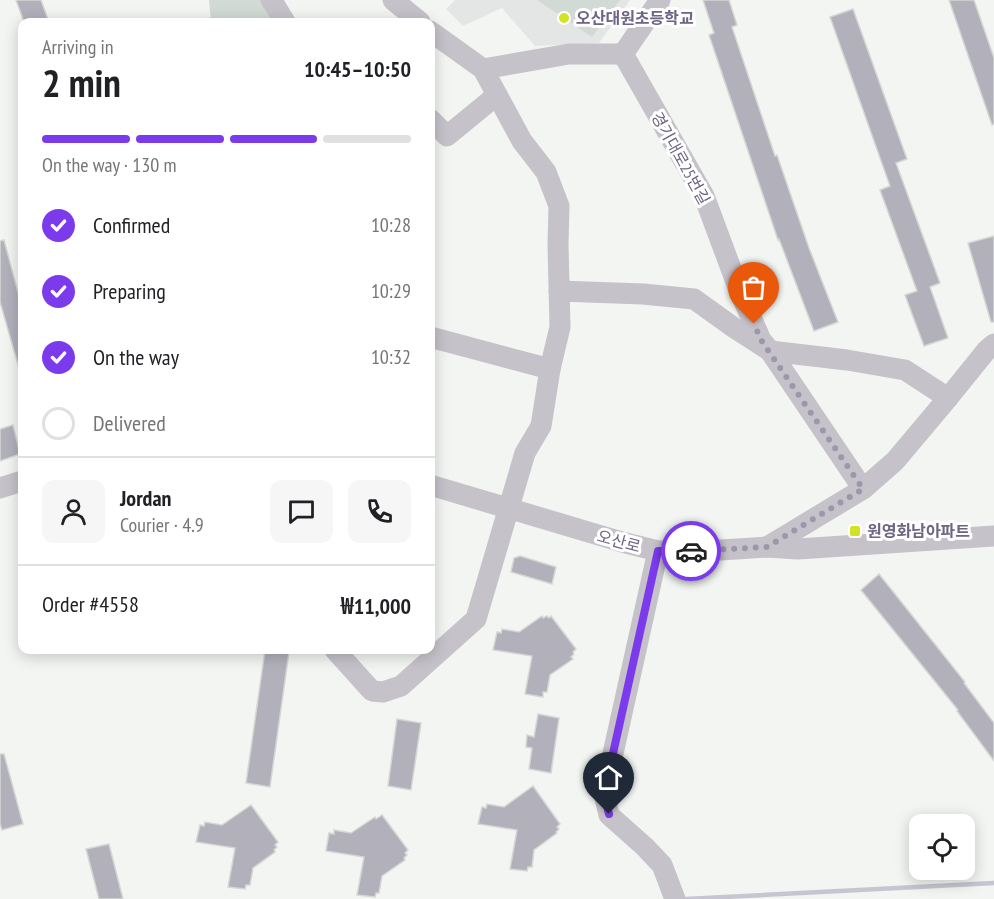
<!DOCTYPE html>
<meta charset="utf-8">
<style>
body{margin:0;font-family:"PT Sans Narrow","Noto Sans KR",sans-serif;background:#f6f6f6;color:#202124;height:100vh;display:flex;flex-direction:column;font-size:22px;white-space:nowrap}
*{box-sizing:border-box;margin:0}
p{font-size:20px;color:#757577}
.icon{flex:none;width:33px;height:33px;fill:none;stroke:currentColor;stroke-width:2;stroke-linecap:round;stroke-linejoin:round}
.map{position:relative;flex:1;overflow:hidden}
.drawer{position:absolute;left:18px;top:18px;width:417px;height:636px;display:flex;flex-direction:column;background:#fff;border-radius:12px;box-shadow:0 3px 15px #0003}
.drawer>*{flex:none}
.tools{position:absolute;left:909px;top:814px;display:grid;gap:12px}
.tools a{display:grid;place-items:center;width:66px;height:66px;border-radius:12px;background:#fff;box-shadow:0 3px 15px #0003;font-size:30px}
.pin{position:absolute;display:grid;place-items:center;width:51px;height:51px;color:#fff;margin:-62px -26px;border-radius:50% 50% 50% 0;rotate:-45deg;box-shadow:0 0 6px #0007}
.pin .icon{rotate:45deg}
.courier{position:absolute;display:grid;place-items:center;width:60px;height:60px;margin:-30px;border:4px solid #7c3aed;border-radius:50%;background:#fff;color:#222;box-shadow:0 2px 8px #0007}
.summary em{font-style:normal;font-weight:600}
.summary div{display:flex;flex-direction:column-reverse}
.summary{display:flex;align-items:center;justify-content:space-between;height:102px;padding:0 24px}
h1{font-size:39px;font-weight:600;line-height:45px}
.bar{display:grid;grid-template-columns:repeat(4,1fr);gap:9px 6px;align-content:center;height:72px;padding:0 24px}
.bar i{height:8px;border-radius:4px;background:#e0e0e0}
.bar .on{background:#7c3aed}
.bar p{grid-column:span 4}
.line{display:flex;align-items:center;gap:15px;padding:0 24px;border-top:2px solid #e0e0e0}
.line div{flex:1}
.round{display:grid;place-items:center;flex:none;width:63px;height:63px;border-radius:12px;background:#f6f6f6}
ol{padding:0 24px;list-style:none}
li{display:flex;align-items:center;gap:18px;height:66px}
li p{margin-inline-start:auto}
li .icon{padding:6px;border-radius:50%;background:#7c3aed;color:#fff;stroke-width:4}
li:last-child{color:#757577}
li i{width:33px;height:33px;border:3px solid #e0e0e0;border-radius:50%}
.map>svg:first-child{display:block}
</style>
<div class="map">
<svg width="994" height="899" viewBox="0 0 994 899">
<rect width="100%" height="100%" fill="#f2f5f1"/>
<polygon fill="#e4e6e5" points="455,0 630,0 599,43 535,46 502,8 463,26 446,9"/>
<g fill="#d1dad5">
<polygon points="209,0 266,0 277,22 211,22"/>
<polygon points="537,0 620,0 592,37"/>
</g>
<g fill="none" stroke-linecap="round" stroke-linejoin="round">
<polyline stroke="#c6c5d1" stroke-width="4.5" points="686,899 994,883"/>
</g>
<g fill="#b2b0bb" stroke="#d5d7d4" stroke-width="1.5">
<polygon points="16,0 41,0 49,22 24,22"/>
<polygon points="703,0 729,0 737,25 732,27 775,156 777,155 809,248 838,322 814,331 779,239 778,240 709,35 714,33"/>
<polygon points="949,0 974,0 994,58 994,124 992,125"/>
<polygon points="853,9 907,159 896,163 940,283 930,287 948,338 924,346 905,295 917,291 880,190 890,186 830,17"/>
<polygon points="994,236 994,322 991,322 968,243"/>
<polygon points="4,240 22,307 22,368 19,368 0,302 0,241"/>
<polygon points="13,425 20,454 0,461 0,429"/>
<polygon points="520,556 556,567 552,584 511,572 514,558"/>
<polygon points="879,574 965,682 964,683 994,723 994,761 957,711 958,710 861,590"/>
<polygon points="542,616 543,618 547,616 549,618 551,616 576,649 573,652 574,654 571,657 573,659 550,675 547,692 543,692 543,697 525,694 532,656 493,650 497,632 501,633 502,629 519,632"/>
<polygon points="265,650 289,652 270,787 246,783"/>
<polygon points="538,714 559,718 551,773 529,769 532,748 526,747 527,735 534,737"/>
<polygon points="397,719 421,723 411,790 388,786"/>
<polygon points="0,754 4,754 23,824 2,830 0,824"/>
<polygon points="533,786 560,824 557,827 559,829 556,832 557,833 534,850 532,867 528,867 527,871 510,869 517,830 478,824 482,807 486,808 487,804 504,807"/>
<polygon points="251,805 278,842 275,845 277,847 274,850 275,852 253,868 250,885 246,885 245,889 228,887 235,848 196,842 200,825 204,826 205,822 222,825"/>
<polygon points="382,815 408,850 405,853 407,855 404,858 405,860 382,876 379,893 376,893 375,897 357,895 364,857 326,851 329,833 334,834 334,830 351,833 375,817 376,819"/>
<polygon points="109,844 123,899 99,899 86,849"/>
</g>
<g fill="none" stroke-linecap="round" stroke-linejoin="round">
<g stroke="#c5c2c9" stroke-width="21">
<polyline points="271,0 274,4 285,22"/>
<polyline points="393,0 420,22"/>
<polyline points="660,0 623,54 704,196 739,290 761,340 770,351 847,360 905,370 948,398 986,351 994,344"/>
<polyline points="483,69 569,54 623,54"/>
<polyline points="430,119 447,136 497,95"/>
<polyline points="559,291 643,294 694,299 733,327 770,351 863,489"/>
<polyline points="430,337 550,369"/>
<polyline points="430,485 622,542 658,551 705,551 767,547 798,549 994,536"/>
<polyline points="0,488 22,481"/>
<polyline points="767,547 863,489 895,461 948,398"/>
<polyline points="658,551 604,794 609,815 645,847 662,865 675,899"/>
<polyline points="335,650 372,691 383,692 401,686 476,619 525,453 541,426 550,369 560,327 558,244 559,206 546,172 522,141 483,69 430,31"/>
</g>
</g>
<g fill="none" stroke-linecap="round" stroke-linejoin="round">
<polyline stroke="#9c97aa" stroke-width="6" stroke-dasharray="0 10.8" points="691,551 767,547 863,489 761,340 754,324"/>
<polyline stroke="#7c3aed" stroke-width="8" points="609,814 604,794 658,551 691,551"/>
</g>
<g fill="#d0e324" stroke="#fff" stroke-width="2">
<circle cx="564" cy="18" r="6"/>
<rect x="849" y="525" width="12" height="12" rx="3"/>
</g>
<g text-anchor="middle" stroke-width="6" stroke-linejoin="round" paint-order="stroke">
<g font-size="16" font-weight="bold" fill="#6e6483" stroke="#fff" text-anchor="start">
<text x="576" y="24">오산대원초등학교</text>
<text x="867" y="537">원영화남아파트</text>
</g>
<g font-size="16" fill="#6e6483" stroke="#fff">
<text transform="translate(681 158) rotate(61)" y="6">경기대로25번길</text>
<text transform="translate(619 541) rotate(15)" y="6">오산로</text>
</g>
</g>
</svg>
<div class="tools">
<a><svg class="icon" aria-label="locate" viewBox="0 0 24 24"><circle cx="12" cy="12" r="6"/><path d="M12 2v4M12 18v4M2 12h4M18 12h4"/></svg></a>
</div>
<div class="pin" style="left:754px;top:324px;background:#ea580c"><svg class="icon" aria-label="bag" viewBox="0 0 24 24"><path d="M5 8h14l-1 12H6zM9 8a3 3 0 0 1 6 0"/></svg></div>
<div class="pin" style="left:609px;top:814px;background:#1f2937"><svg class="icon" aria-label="home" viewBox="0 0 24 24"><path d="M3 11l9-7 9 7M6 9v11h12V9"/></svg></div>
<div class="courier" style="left:691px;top:551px"><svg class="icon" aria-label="car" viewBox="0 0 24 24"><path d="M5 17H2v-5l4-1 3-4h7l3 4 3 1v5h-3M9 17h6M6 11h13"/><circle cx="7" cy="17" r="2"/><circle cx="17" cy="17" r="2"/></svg></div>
<section class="drawer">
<div class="summary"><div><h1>2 min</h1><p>Arriving in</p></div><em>10:45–10:50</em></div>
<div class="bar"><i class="on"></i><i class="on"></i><i class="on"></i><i></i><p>On the way · 130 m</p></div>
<ol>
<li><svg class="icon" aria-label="check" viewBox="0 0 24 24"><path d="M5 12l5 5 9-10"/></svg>Confirmed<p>10:28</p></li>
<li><svg class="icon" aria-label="check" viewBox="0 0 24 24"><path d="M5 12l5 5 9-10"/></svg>Preparing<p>10:29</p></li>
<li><svg class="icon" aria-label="check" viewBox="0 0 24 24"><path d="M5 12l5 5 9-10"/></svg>On the way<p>10:32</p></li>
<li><i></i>Delivered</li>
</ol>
<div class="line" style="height:108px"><a class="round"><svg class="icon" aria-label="person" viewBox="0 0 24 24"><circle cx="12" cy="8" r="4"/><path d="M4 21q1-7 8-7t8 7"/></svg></a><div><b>Jordan</b><p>Courier · 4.9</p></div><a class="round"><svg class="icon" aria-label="chat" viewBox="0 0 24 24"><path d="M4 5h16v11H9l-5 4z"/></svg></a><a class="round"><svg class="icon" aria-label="phone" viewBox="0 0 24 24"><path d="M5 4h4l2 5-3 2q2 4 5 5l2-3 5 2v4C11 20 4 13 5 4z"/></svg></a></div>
<div class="line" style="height:78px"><div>Order #4558</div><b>₩11,000</b></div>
</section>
</div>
